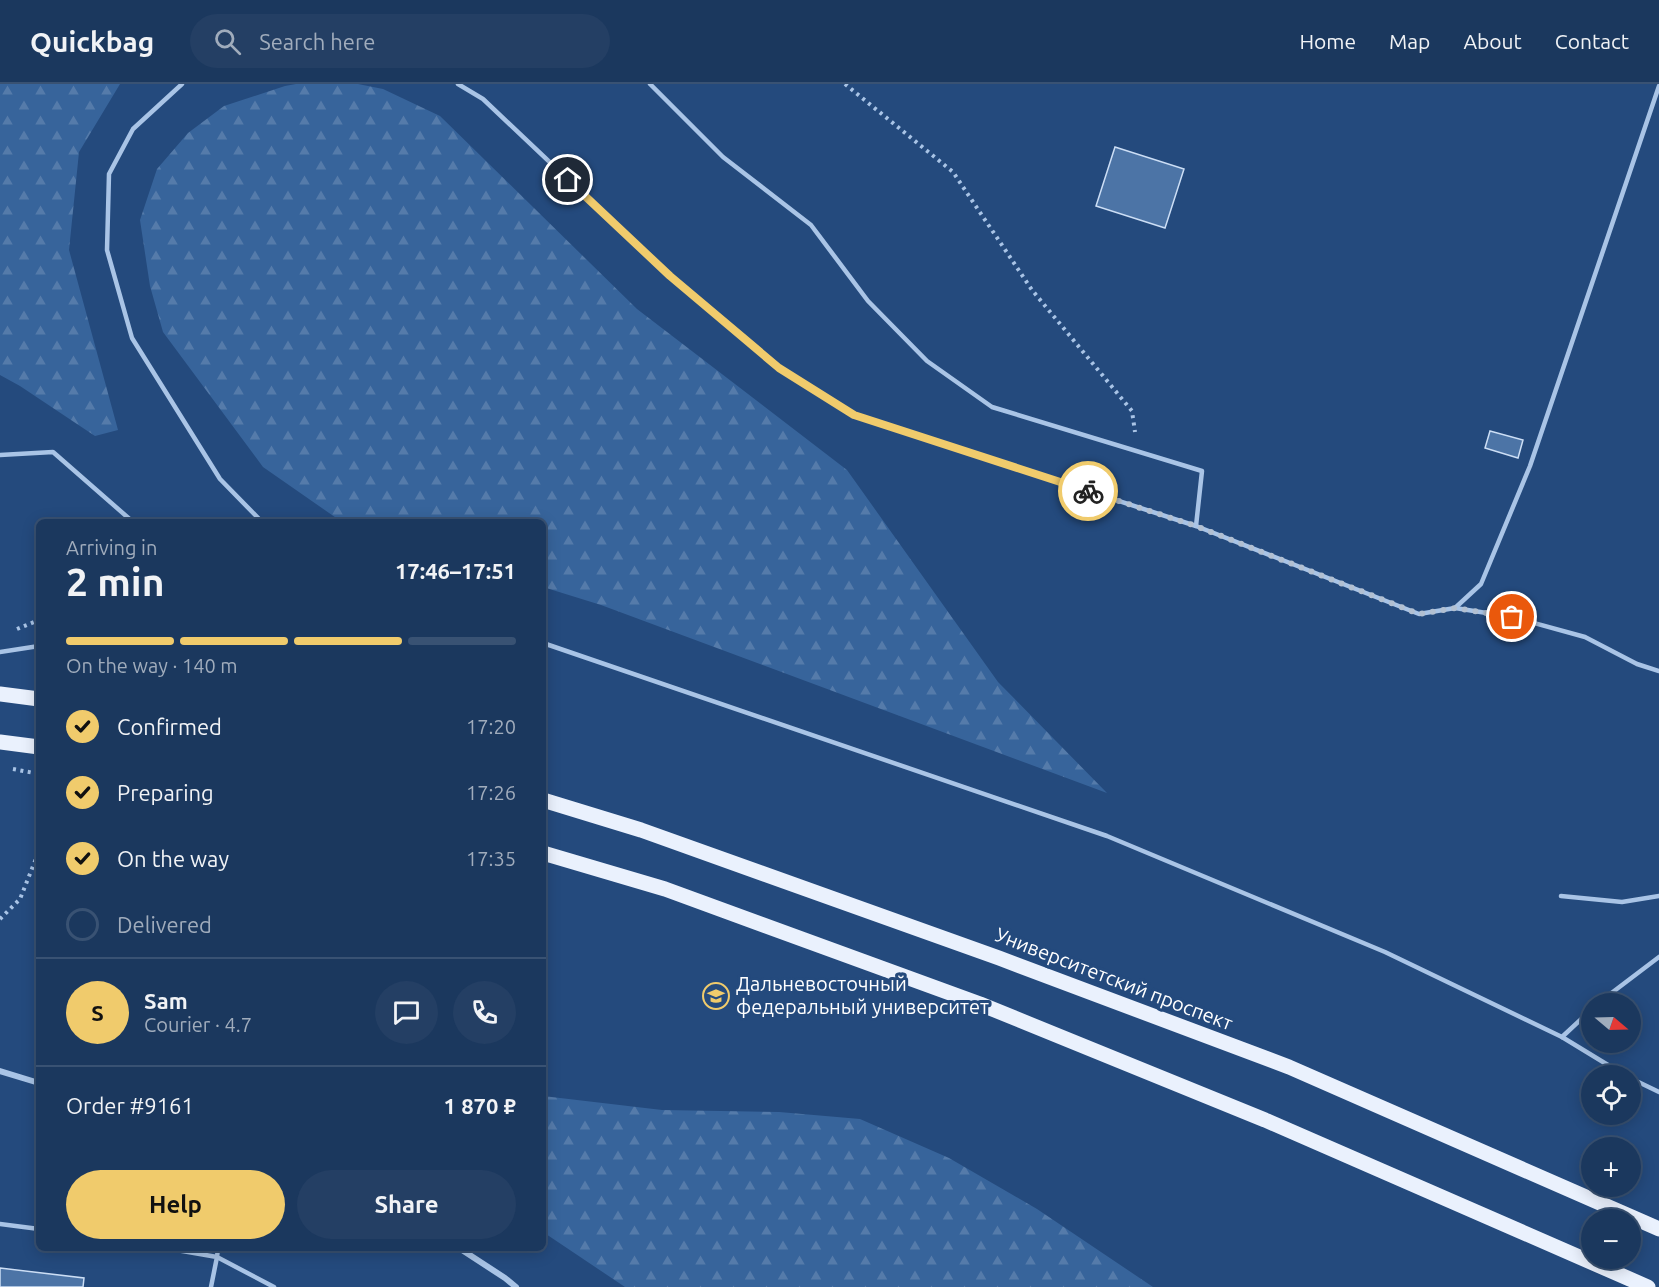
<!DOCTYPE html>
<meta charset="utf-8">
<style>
body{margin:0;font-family:Ubuntu,sans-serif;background:#243f64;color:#f1f3f6;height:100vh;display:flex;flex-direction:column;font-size:22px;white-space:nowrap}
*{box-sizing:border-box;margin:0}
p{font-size:20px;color:#a0acbc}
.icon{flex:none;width:33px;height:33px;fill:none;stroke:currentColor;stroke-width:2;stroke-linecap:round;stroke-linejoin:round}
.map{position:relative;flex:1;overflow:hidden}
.panel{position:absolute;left:36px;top:435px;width:510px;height:732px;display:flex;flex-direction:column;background:#1b385e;border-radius:9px;box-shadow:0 3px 15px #0003,0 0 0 2px #395273}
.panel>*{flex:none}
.needle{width:39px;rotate:109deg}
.tools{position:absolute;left:1581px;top:909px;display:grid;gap:12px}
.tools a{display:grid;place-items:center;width:60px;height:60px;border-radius:50%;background:#1b385e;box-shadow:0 3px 15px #0003,0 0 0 2px #395273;font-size:30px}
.pin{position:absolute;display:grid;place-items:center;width:51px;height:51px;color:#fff;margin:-26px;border:3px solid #fff;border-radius:50%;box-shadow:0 2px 6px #0007}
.courier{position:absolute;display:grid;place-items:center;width:60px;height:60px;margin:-30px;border:4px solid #f0cb6c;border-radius:50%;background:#fff;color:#222;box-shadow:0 2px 8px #0007}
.head em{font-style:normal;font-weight:700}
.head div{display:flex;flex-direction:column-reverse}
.head{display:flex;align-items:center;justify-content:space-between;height:102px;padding:0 30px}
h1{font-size:39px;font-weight:700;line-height:45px}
.bar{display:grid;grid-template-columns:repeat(4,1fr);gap:9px 6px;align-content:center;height:72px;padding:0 30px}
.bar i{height:8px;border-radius:4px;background:#395273}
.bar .current{background:#f0cb6c}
.bar p{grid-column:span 4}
.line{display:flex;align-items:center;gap:15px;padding:0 30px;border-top:2px solid #395273}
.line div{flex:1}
.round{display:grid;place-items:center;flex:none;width:63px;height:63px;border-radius:32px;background:#243f64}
ol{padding:0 30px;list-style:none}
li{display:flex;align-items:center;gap:18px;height:66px}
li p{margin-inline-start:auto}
li .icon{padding:6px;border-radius:50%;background:#f0cb6c;color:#111;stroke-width:4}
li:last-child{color:#a0acbc}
li i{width:33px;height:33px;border:3px solid #395273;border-radius:50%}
.cta{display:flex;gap:12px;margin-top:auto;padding:12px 30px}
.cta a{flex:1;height:69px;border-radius:36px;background:#f0cb6c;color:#111;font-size:24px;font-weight:700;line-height:69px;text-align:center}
.cta a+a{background:#243f64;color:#f1f3f6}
header{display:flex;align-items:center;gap:36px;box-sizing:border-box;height:84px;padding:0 30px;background:#1b385e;border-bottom:2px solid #395273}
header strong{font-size:28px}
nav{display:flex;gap:33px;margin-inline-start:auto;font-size:21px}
.search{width:420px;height:54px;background:#243f64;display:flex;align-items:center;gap:15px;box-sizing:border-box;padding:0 21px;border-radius:33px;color:#a0acbc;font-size:22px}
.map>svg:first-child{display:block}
</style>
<header>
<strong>Quickbag</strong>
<div class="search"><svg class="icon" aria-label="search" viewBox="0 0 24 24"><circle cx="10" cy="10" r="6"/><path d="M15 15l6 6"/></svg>Search here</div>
<nav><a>Home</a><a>Map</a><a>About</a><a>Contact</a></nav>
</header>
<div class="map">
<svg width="1659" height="1203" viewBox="0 0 1659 1203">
<defs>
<pattern id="forest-firs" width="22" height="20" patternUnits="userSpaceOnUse" patternTransform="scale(1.5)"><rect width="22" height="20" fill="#37649b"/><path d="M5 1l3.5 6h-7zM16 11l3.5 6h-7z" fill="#557baa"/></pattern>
</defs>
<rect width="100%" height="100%" fill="#244a7d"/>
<g fill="url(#forest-firs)">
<polygon points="0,0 120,0 79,68 69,166 118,346 95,352 20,302 0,291"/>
<polygon points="296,0 358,0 383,5 440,32 637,225 847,386 998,598 1107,709 601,521 543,503 543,438 342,438 263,383 163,248 150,202 140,136 157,85 188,49 224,22 285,2"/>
<polygon points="543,1012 662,1026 779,1028 860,1035 949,1074 1037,1125 1153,1203 625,1203 543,1148"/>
</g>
<g fill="#4c74a6" stroke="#ccdef5" stroke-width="1.5">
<polygon points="1115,63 1184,85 1165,144 1096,122"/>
<polygon points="1490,347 1523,356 1518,374 1485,364"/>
<polygon points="0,1184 84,1194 83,1203 0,1203"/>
</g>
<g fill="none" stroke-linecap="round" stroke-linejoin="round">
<g stroke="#a9c4e6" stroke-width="4" stroke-dasharray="3 4.5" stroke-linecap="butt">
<polyline points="845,0 953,88 1032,206 1132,327 1135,348"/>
<polyline points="17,545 39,536"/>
<polyline points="13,685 39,690"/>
<polyline points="0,835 20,815 39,767"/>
</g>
<g stroke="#a9c4e6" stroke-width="4.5">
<polyline points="182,0 133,45 109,90 107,166 132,254 220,395 262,438"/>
<polyline points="458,0 483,15 670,192 779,284 854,331 1196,442 1419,530 1455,524 1481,500 1530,382 1659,2"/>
<polyline points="650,0 723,73 811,141 868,217 927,277 992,323 1202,387 1196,442"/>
<polyline points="0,371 53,368 133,438"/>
<polyline points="1455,524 1512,533 1585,553 1637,580 1659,587"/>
<polyline points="543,559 1107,752 1385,868 1562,953 1626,992"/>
<polyline points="0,568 39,562"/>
<polyline points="1561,812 1622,818 1659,812"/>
<polyline points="1597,920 1659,873"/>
<polyline points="1562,953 1592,925"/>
<polyline points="1630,994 1659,1008"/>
<polyline points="0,1140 39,1145"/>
<polyline points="165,1164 217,1173 211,1203"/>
<polyline points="218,1164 217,1173 274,1203"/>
</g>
<g stroke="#a9c4e6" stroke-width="6">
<polyline points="0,987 39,999"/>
<polyline points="459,1164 505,1194 516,1203"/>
</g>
<g stroke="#eaf1fd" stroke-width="15">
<polyline points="0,610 39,615"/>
<polyline points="0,658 39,663"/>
<polyline points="543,716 641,746 999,874 1289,983 1659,1145"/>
<polyline points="543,769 665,805 980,920 1265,1036 1648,1203"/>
</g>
</g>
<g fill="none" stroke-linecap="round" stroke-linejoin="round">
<polyline stroke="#b2c0d2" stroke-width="6" stroke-dasharray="0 10.8" points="1088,407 1196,442 1419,530 1455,524 1512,533"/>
<polyline stroke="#f0cb6c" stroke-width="8" points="568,96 670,192 779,284 854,331 1088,407"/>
</g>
<defs>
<symbol id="university-ring" viewBox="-11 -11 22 22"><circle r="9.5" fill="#244a7d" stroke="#f0cb6c" stroke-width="1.5"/><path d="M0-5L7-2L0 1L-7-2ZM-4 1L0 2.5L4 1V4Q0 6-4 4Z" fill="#f0cb6c"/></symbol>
</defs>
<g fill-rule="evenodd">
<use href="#university-ring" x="701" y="897" width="30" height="30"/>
</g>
<g text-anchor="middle" stroke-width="6" stroke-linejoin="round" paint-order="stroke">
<g font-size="20" fill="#fff" stroke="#244a7d">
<text transform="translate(1114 895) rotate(21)" y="7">Университетский проспект</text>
</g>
<g font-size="20" fill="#fff" stroke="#244a7d" text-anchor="start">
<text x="736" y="907">Дальневосточный<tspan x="736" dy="23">федеральный университет</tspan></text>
</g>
</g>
</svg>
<div class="tools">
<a><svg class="needle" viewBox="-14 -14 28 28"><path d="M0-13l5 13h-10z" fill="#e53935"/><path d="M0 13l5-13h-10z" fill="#a0acbc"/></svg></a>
<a><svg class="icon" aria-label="locate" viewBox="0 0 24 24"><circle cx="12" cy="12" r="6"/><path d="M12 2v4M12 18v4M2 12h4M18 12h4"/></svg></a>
<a>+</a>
<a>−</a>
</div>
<div class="pin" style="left:1512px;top:533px;background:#ea580c"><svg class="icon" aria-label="bag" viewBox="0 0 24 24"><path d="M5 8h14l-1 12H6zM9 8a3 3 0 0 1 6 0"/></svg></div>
<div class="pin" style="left:568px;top:96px;background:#1f2937"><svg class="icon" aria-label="home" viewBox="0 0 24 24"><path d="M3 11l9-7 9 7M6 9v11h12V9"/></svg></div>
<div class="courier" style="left:1088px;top:407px"><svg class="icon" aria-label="bike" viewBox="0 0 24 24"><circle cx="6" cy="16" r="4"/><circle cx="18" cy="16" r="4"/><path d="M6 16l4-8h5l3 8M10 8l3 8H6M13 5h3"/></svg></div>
<section class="panel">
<div class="head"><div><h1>2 min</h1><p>Arriving in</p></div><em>17:46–17:51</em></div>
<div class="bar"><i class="current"></i><i class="current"></i><i class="current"></i><i></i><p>On the way · 140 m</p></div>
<ol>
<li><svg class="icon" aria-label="check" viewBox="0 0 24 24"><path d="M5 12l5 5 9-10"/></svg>Confirmed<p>17:20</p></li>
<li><svg class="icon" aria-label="check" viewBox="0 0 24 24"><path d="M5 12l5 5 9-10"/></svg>Preparing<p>17:26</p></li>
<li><svg class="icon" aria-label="check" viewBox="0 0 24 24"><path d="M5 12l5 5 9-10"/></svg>On the way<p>17:35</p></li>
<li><i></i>Delivered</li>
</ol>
<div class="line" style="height:108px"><b class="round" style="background:#f0cb6c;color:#111">S</b><div><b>Sam</b><p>Courier · 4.7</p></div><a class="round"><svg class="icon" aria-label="chat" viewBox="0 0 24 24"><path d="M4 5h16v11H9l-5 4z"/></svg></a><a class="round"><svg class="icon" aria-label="phone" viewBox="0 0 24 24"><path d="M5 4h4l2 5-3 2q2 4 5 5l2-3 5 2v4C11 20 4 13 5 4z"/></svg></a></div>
<div class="line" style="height:78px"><div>Order #9161</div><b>1 870 ₽</b></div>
<div class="cta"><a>Help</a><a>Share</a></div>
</section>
</div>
